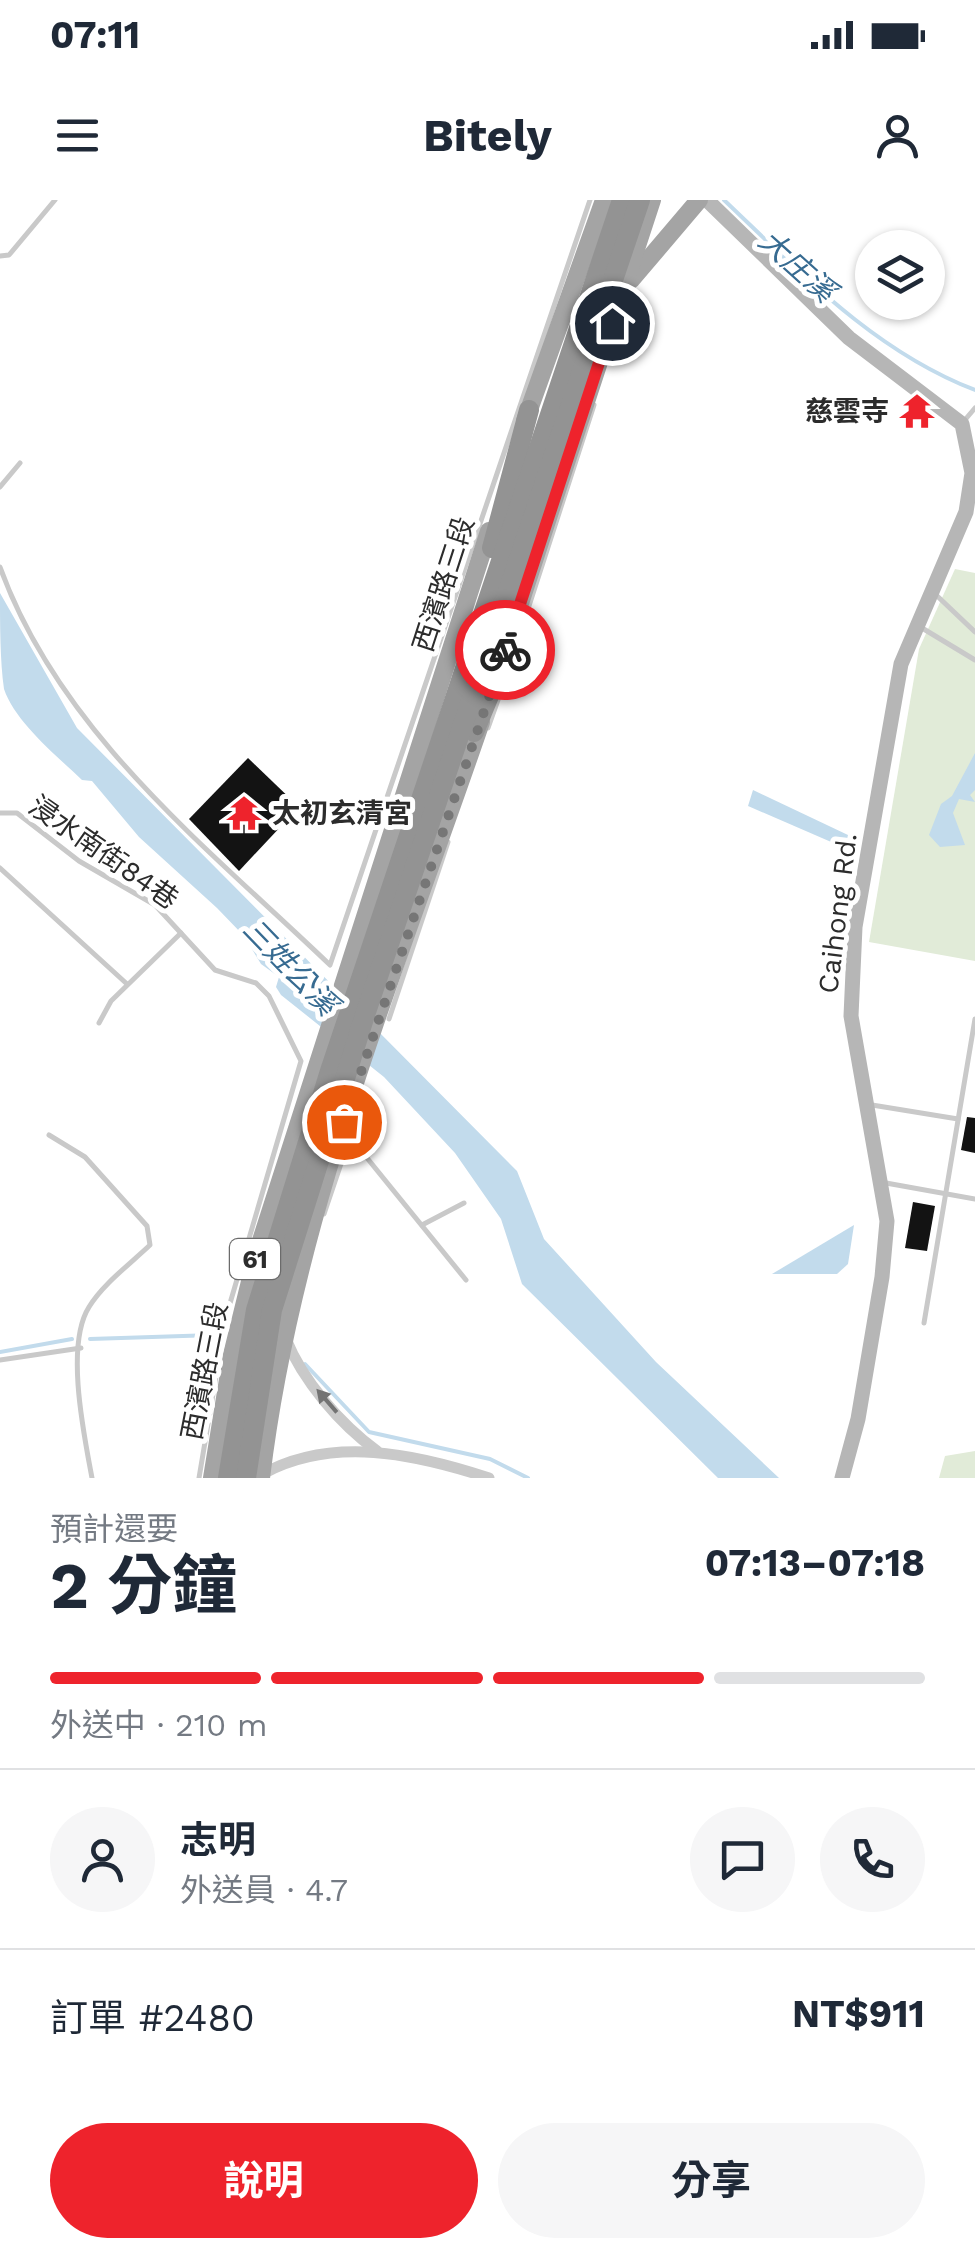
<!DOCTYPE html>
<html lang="zh-TW">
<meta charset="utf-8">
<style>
body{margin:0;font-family:"Work Sans","Noto Sans TC",sans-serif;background:#f6f6f7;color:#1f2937;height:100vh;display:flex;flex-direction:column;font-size:38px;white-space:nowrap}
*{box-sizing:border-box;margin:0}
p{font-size:32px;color:#747a83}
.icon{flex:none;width:55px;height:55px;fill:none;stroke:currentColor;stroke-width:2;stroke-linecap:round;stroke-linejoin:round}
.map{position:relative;height:1278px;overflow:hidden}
.panel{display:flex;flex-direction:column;background:#fff;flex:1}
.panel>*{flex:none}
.controls{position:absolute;left:855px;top:30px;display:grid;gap:20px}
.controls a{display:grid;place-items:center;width:90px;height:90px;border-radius:50%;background:#fff;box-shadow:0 2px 8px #0004;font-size:50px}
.pin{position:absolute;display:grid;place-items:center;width:85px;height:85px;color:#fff;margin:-42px;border:5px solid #fff;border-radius:50%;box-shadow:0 2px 10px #0007}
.courier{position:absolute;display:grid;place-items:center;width:100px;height:100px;margin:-50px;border:8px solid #ee232c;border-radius:50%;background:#fff;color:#222;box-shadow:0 2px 12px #0007}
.head em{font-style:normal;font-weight:700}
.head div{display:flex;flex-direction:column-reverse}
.head{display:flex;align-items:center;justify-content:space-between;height:170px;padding:0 50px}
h1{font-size:65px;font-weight:700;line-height:75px}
.bar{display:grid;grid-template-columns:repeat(4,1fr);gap:15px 10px;align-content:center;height:120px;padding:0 50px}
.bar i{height:12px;border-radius:8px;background:#e0e1e3}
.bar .selected{background:#ee232c}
.bar p{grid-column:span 4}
.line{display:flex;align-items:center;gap:25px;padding:0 50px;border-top:2px solid #e0e1e3}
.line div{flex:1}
.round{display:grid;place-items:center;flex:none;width:105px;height:105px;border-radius:52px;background:#f6f6f7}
.button{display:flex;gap:20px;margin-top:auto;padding:20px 50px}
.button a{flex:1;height:115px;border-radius:60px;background:#ee232c;color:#fff;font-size:40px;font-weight:700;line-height:115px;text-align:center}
.button a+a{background:#f6f6f7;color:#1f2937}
.status{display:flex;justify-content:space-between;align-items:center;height:70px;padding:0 50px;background:#fff;direction:ltr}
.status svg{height:28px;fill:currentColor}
header{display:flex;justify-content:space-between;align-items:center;height:130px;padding:0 50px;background:#fff;font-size:45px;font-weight:700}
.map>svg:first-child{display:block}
</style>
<div class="status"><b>07:11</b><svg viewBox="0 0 49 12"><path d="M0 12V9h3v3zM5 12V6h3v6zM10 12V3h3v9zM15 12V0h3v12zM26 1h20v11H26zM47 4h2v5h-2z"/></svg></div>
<header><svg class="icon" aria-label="menu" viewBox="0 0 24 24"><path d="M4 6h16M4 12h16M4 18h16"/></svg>Bitely<svg class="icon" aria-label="person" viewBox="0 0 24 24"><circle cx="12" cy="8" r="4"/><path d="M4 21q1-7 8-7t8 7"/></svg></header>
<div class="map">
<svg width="975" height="1278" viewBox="0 0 975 1278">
<rect width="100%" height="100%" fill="#fff"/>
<g fill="#e1ebd8">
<polygon points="955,369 975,373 975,761 869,742 919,449"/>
<polygon points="975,1251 975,1278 939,1278 945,1256"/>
</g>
<g fill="#c2dbec">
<path d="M0,393L77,528L517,971L544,1039L656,1162L779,1278H718L522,1084L501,1019L455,953L384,877L281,795L276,787L279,777L261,764L244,736L217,708L139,637L92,581L82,580C57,556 15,522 4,489C0,461 0,423 0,393Z"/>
<polygon points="975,553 975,590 970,595 975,602 959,599 953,613 965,645 940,647 929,635 941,604 952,596"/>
<polygon points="753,590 848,635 845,648 748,606"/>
<polygon points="854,1025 848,1064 837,1074 772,1074"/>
</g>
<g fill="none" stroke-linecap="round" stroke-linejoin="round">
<g stroke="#c2dbec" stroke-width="4">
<path d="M724,0C801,73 874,151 975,190"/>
<polyline points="90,1139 214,1135"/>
<polyline points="0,1152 72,1139"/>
<polyline points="305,1164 369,1232 490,1259 528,1278"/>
</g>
</g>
<g fill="#131313">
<polygon points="248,558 299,607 239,671 189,619"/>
<polygon points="967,917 975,918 975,953 961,950"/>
<polygon points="913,1002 935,1006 927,1051 905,1048"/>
</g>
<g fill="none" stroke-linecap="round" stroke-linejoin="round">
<g stroke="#c9c9c9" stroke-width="5">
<polyline points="0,56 9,55 55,0"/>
<polyline points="964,221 975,208"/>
<polyline points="0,287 20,263"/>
<path d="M0,367C60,533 207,647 330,765L590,0"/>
<polyline points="934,393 975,432"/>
<polyline points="922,428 975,460"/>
<polyline points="505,480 594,205"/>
<polyline points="488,528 498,500"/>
<polyline points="0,613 17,613 79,661 155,705 215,770 256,783 269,796 301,861 226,1117 199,1278"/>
<polyline points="0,668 127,784"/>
<polyline points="389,819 448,642"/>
<polyline points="99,823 111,801 181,733"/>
<polyline points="872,905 958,919"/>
<path d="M49,935L85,957L147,1026L150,1045C130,1064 103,1084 89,1107C65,1145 84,1235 92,1278"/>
<polyline points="350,937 466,1080"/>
<polyline points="886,983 975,999"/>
<polyline points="324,1014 350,937"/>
<polyline points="422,1025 464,1003"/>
<polyline points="924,1123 975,819"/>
<polyline points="0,1160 81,1148"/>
</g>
<g stroke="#c9c9c9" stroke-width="11">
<path d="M286,1139C303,1181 340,1224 377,1251"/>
<path d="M261,1275C331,1235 416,1254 489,1278"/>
</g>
<polyline stroke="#b6b6b6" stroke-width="15" points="707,0 849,138 962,224 972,273 966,312 901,464 855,727 851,816 887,1021 882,1077 858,1219 842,1278"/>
<g stroke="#a4a4a4" stroke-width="18">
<polyline points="631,80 699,0"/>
<polyline points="525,221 604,0"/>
<polyline points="491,492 652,0"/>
<polyline points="212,1278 232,1155 257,1053 489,331"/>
<path d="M261,1278C292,1018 397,768 481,522"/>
</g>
<g stroke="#939393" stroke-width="20">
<polyline points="492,348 529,210"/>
<polyline points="474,532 496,479"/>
<polyline points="228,1278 256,1110 330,871 622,0"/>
<polyline points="246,1278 272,1110 365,815 640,0"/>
</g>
</g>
<defs><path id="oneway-solid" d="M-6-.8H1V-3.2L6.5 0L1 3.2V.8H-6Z" transform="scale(2.5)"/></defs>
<use fill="#737373" href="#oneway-solid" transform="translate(327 1201) rotate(-131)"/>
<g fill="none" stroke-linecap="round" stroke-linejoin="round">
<polyline stroke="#767676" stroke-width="10" stroke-dasharray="0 18" points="344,922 505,450"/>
<polyline stroke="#ee232c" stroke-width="12" points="505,450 612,123"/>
</g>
<defs>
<symbol id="temple-bare" viewBox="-9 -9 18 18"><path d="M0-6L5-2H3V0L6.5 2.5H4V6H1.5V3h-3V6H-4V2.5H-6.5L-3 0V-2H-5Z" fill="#ee232c" stroke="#fff" stroke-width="2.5" paint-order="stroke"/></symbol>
</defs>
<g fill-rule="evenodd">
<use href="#temple-bare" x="892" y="186" width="50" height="50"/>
<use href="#temple-bare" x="219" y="588" width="50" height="50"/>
</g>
<g text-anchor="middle" stroke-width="10" stroke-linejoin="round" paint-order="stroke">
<rect fill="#fff" stroke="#6b6b6b" stroke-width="2.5" x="230" y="1039" width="50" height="40" rx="8"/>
<g font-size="25" font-weight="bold" fill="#2c2c2c">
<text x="255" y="1068">61</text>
</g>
<g font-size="28" font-weight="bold" fill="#2c2c2c" stroke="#fff" text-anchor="end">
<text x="889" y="221">慈雲寺</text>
<text x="272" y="623" text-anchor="start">太初玄清宮</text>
</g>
<g font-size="28" fill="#2c2c2c" stroke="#fff">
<text transform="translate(443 384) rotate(-72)" y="10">西濱路三段</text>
<text transform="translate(104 652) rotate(35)" y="10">浸水南街84巷</text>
<text transform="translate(837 713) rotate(-83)" y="10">Caihong Rd.</text>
<text transform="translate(204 1171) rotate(-79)" y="10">西濱路三段</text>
</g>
<g font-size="30" font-style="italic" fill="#376b91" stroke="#fff">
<text transform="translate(797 66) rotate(42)" y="10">大庄溪</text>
<text transform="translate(290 767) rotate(46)" y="10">三姓公溪</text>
</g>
</g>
</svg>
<div class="controls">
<a><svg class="icon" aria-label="layers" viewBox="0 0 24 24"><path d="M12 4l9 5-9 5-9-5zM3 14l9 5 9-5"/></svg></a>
</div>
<div class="pin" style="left:344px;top:922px;background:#ea580c"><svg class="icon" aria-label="bag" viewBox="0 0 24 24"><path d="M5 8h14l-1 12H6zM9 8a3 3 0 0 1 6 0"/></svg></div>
<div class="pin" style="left:612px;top:123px;background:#1f2937"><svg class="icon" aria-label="home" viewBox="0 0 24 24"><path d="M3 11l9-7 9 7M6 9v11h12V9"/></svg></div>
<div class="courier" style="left:505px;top:450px"><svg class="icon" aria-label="bike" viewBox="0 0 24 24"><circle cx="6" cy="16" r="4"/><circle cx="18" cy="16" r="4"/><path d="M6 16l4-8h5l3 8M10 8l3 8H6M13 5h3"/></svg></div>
</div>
<section class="panel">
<div class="head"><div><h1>2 分鐘</h1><p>預計還要</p></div><em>07:13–07:18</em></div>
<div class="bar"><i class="selected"></i><i class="selected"></i><i class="selected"></i><i></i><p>外送中 · 210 m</p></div>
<div class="line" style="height:180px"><a class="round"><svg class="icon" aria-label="person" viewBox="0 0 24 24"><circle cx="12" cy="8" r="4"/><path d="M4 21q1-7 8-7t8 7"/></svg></a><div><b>志明</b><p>外送員 · 4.7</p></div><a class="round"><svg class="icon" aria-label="chat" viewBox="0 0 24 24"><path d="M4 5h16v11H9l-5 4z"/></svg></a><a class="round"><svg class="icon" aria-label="phone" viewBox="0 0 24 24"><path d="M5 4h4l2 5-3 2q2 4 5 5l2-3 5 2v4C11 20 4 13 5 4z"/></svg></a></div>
<div class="line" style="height:130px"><div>訂單 #2480</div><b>NT$911</b></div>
<div class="button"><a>說明</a><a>分享</a></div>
</section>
